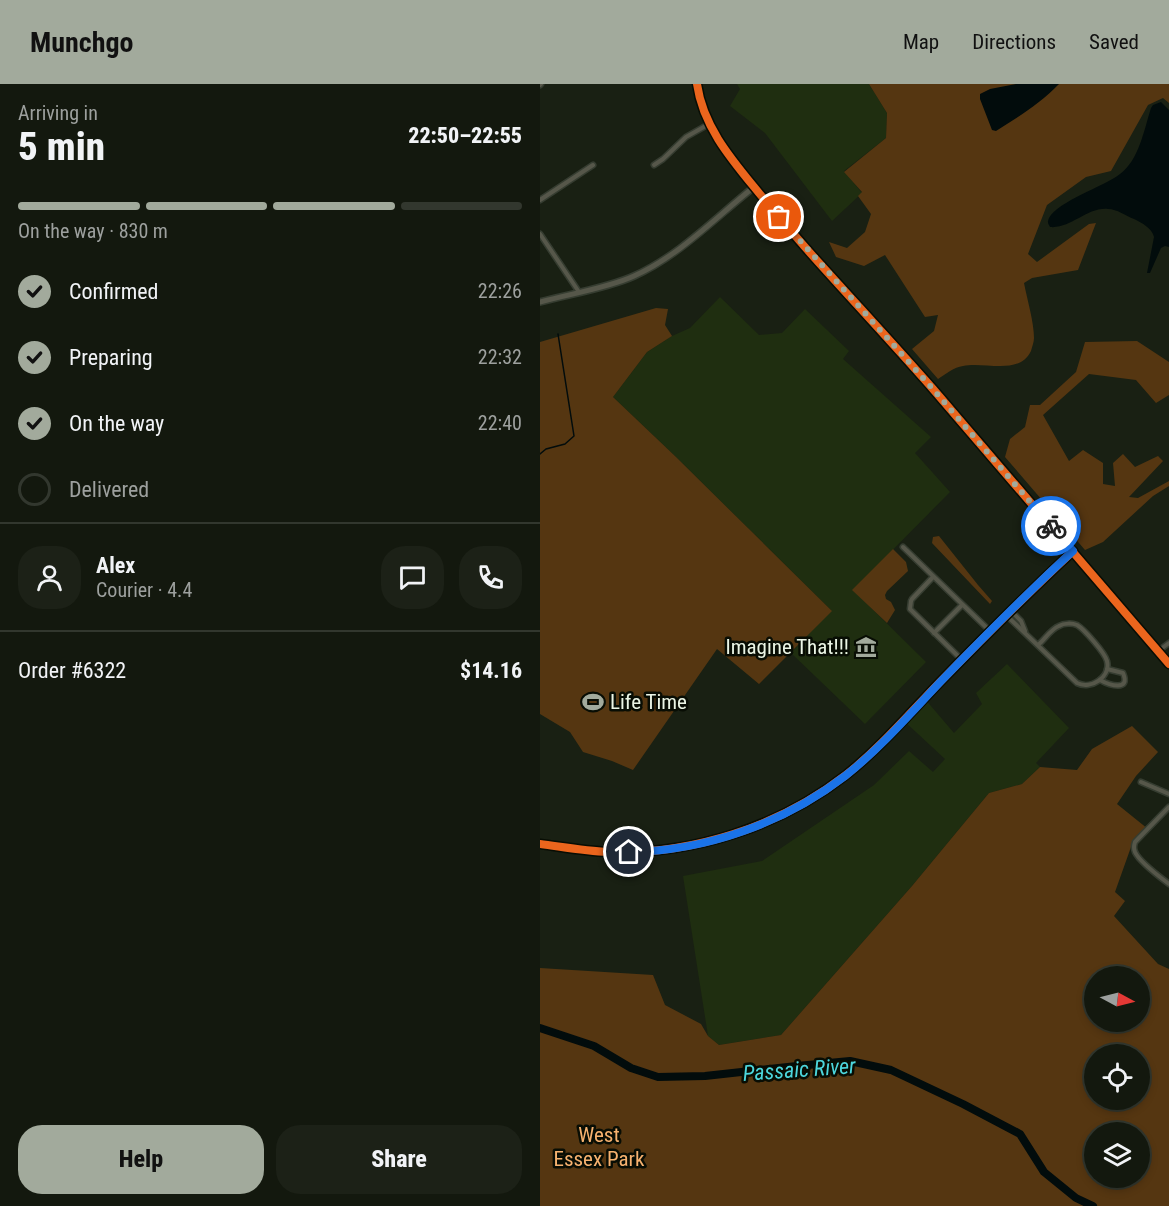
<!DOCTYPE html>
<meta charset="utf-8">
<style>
body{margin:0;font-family:"Roboto Condensed",sans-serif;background:#1c2117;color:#f1f3f6;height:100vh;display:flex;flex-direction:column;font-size:22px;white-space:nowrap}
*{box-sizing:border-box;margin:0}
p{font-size:20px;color:#9da09e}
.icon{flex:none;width:33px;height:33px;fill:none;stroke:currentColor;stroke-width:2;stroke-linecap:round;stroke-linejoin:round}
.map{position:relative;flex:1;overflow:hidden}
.drawer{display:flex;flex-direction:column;background:#13180e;width:540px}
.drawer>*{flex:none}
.needle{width:39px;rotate:97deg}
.controls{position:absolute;left:544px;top:882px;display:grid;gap:12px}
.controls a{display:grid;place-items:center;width:66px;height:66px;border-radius:50%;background:#13180e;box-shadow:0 3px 9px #0003,0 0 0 2px #32372e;font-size:30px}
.pin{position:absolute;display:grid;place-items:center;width:51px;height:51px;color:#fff;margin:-26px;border:3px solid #fff;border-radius:50%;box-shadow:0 2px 6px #0007}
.courier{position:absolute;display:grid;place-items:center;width:60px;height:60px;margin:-30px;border:4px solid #1a73e8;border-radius:50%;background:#fff;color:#222;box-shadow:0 2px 8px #0007}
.headline em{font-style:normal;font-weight:800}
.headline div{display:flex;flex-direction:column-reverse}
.headline{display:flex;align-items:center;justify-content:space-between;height:102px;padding:0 18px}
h1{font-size:39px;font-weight:800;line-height:45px}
.bar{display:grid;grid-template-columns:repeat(4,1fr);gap:9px 6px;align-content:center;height:72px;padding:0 18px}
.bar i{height:8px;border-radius:4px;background:#32372e}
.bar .active{background:#a2aa9c}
.bar p{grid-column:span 4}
.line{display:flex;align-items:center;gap:15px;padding:0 18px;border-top:2px solid #32372e}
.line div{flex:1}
.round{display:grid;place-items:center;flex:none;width:63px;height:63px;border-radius:24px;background:#1c2117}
ol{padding:0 18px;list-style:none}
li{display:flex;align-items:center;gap:18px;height:66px}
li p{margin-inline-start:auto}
li .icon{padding:6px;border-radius:50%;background:#a2aa9c;color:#111;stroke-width:4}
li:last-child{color:#9da09e}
li i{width:33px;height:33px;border:3px solid #32372e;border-radius:50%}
.button{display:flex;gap:12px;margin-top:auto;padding:12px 18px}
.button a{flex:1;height:69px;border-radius:24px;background:#a2aa9c;color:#111;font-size:24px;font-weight:800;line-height:69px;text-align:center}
.button a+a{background:#1c2117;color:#f1f3f6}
header{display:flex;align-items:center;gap:36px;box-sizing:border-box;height:84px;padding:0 30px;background:#a2aa9c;color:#111}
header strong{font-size:28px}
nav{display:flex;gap:33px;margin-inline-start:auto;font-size:21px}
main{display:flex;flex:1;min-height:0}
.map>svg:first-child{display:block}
</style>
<header>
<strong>Munchgo</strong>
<nav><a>Map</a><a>Directions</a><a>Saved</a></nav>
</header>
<main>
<section class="drawer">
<div class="headline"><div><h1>5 min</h1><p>Arriving in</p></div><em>22:50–22:55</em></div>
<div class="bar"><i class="active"></i><i class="active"></i><i class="active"></i><i></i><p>On the way · 830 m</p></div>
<ol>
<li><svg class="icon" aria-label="check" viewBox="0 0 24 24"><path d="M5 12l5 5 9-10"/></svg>Confirmed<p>22:26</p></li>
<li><svg class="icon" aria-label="check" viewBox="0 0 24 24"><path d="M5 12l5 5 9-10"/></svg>Preparing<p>22:32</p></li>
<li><svg class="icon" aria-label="check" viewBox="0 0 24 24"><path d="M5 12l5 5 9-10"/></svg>On the way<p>22:40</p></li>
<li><i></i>Delivered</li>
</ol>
<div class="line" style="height:108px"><a class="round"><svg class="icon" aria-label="person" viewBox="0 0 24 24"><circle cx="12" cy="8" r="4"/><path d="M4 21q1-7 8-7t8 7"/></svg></a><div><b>Alex</b><p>Courier · 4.4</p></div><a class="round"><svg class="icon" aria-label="chat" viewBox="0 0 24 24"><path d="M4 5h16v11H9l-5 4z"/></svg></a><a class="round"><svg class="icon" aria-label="phone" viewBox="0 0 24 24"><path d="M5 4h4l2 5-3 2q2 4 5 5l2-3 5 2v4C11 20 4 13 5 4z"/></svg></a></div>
<div class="line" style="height:78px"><div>Order #6322</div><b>$14.16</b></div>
<div class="button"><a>Help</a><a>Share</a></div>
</section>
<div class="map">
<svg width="629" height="1122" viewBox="0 0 629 1122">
<rect width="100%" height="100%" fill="#192013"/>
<g fill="#1f2e10">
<polygon points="197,0 329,0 347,29 346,54 304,87 322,109 292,137 225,49 190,22 200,5"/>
<polygon points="180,213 219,251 242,249 265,225 309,267 303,275 391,353 375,369 410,408 313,506 386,578 325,640 251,569 291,526 135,372 73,313 107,268 132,252 150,244"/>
<polygon points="467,580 529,644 496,679 500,683 482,700 449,709 372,802 241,951 179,961 168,952 143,792 222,777 334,701 369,667 393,688 405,675 363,636 385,615 414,649 442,620 436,609"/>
</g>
<g fill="#553611" fill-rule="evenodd">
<path d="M329,0H629V19L623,14L608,21L571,87L546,93L507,121L488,170L497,178L549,140L556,139L538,186L492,194L484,199C487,215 494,238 494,254C494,258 492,263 491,267C479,292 444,277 423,282C414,283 406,290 398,295L372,265L394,247L398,231L385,233L345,171L324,182L296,173L289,158L307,164L325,148L331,130L318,112L322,108L304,88L346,54L347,29Z"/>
<polygon points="116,224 128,225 125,241 132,252 107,268 73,313 135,372 292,527 219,600 177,565 93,686 72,677 43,668 30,648 0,630 0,258"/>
<polygon points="597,257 629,278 629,311 616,319 596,296 549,290 503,331 529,377 543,366 563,379 563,400 575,402 573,379 583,370 595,383 618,372 623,377 589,413 598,414 629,397 629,402 613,412 563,458 545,466 465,373 470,355 485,343 490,321 500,321 536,288 545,258"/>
<polygon points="399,452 438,501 452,517 450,520 392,459 393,453"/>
<polygon points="353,465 366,478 368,487 347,507 345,511 346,515 351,518 355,526 347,539 312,506"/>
<path d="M592,642L618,668L596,692L577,720L608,745L591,763L575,808L585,817L574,832L618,880L629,885V1122H0V884L113,891L125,921L161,940L168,952L179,961L241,951L372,802L449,709L482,700L500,683L537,686L552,665ZM555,892H600V938H555ZM555,970H600V1016H555ZM555,1048H600V1094H555Z"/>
</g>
<g fill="#020c0c">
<path d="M476,0H519C501,19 478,33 456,47L452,46L440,15V10L450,5Z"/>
<path d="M621,18L629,26V163L625,162L621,164L610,189H607L614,153C612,144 602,139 594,135C586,132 577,125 568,125C547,123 531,145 510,143C508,139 507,139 509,134C518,117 563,103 580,90C599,76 604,46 611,24L613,21Z"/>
</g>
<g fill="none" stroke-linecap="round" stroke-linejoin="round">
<polyline stroke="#020c0c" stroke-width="1.5" points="0,370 6,365 25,360 34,352 18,250"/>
<polyline stroke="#020c0c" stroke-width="8" points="0,944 54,962 91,984 118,993 165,992 257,982 310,977 351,986 423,1020 480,1050 504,1088 536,1114 553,1122"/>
<defs>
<g id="minor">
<polyline points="0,1 1,0"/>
<polyline points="114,81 123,75 146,53 169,40"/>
<polyline points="0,116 53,81"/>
<polyline points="0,150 39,208"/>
<polyline points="363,463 450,547"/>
<polyline points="393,493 372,515 371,517 370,525 422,576"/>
<polyline points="471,527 481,537 485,547"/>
<path d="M466,531L537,599C551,606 571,593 567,577C565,569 544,545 537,541C532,539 524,539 519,542C511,545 505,555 498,561"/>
<polyline points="394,549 422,521"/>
<polyline points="618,567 629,559"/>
<path d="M560,596C569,601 591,608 583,589L567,585"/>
<polyline points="601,698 629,710"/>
<path d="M629,723L595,758C594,762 593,763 595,768C599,777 621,794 629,800"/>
</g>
<g id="tertiary">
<path d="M157,0C163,43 192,76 219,109C239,133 259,157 281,181C318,222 356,263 393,305C472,396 550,489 629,580"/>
<path d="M0,218C29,210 68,204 94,192C139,172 176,133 214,103"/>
<path d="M0,760C23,763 45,767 68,768C152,771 239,743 306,691C340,664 369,630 400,598C443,554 487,510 533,467"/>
</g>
</defs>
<use href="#minor" stroke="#363d31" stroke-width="7"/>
<use href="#tertiary" stroke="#363d31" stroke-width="8"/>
<use href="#minor" stroke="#56574a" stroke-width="4"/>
<use href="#tertiary" stroke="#56574a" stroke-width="5"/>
<defs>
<g id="cycleway">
<path d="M157,0C163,43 192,76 219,109C239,133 259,157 281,181C318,222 356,263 393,305C472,396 550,489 629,580"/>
<path d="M0,760C23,763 45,767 68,768C152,771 239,743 306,691C340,664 369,630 400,598C443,554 487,510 533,467"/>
</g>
</defs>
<use href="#cycleway" stroke="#080d04" stroke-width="11"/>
<use href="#cycleway" stroke="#eb651d" stroke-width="8"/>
</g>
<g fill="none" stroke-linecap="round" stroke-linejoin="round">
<polyline stroke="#a2aa9c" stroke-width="6" stroke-dasharray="0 10.8" points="239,133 392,304 511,442"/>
<path stroke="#1a73e8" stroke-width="8" d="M89,768C166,767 244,739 305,692C341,664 374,625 406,592C447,550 489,507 533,467L511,442"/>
</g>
<defs>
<symbol id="museum-bare" viewBox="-9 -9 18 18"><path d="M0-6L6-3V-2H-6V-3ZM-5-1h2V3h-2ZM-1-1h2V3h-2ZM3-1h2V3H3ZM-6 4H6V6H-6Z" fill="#a2aa9c" stroke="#080d04" stroke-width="2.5" paint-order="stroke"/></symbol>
<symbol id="stadium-bare" viewBox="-9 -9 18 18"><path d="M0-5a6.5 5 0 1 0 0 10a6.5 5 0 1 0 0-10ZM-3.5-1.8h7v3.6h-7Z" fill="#a2aa9c" stroke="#080d04" stroke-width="2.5" paint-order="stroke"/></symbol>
</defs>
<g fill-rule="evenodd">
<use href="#museum-bare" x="311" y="548" width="30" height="30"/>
<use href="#stadium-bare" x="38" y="603" width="30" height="30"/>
</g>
<g text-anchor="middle" stroke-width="5" stroke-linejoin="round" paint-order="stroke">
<g font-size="21" fill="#ebf5e5" stroke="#080d04" text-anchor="end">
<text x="309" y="570">Imagine That!!!</text>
<text x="70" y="625" text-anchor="start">Life Time</text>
</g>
<g font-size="21" fill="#f7b26f" stroke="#080d04">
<text x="59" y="1058">West<tspan x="59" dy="24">Essex Park</tspan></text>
</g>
<g font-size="22" font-style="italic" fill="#4cd6dc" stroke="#080d04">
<text transform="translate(259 985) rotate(-4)" y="8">Passaic River</text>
</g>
</g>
</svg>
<div class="controls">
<a><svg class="needle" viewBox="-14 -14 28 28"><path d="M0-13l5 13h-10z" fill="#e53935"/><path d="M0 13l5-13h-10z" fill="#9da09e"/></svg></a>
<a><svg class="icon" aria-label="locate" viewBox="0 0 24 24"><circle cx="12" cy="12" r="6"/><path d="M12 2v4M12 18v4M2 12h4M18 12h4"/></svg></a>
<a><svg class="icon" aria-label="layers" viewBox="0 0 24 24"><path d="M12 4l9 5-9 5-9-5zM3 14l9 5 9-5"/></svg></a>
</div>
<div class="pin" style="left:239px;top:133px;background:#ea580c"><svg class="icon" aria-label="bag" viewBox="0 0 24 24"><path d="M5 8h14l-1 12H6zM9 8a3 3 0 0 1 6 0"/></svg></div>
<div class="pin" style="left:89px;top:768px;background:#1f2937"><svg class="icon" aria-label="home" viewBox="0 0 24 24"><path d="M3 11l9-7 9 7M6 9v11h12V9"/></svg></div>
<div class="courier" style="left:511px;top:442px"><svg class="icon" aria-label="bike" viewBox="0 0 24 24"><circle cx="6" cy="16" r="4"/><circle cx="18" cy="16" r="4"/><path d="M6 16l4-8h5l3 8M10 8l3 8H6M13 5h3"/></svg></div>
</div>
</main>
